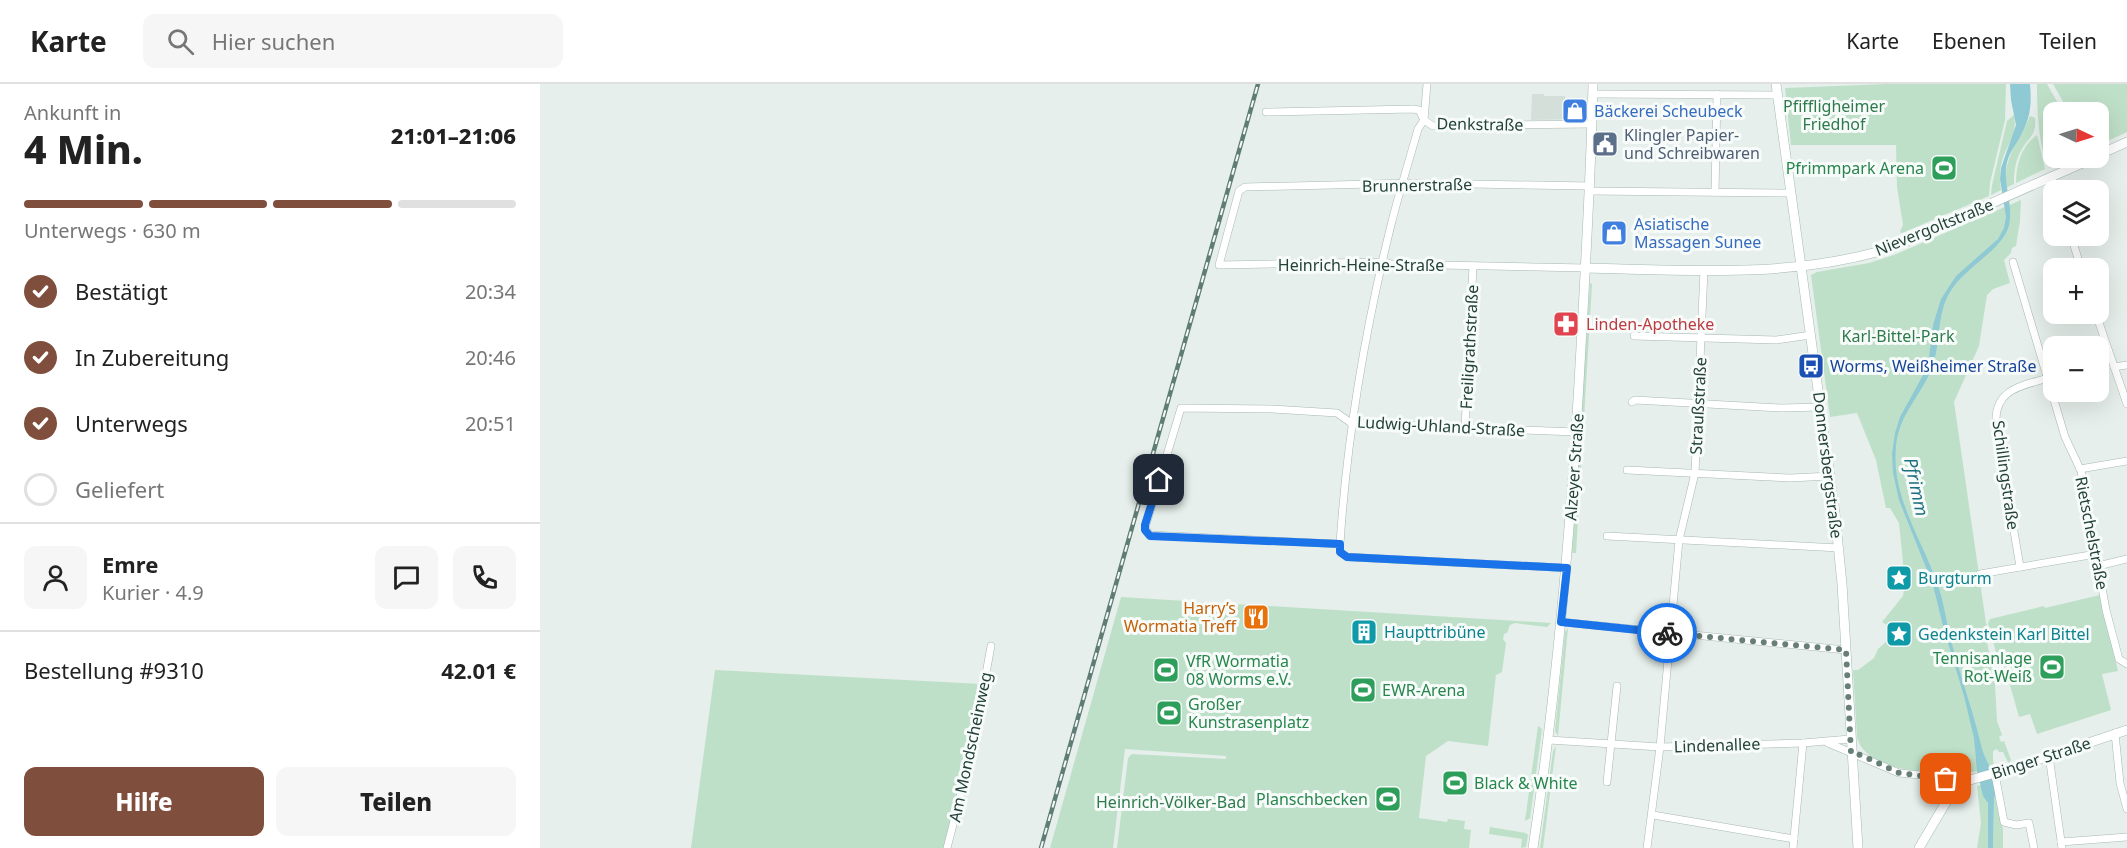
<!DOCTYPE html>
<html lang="de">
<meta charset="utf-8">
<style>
body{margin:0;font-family:"Noto Sans",sans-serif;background:#f6f6f6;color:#222;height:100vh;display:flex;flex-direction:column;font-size:22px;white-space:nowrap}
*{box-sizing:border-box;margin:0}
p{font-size:20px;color:#767676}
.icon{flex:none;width:33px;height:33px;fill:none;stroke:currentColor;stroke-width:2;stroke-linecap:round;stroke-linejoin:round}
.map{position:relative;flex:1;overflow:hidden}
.drawer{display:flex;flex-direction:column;background:#fff;width:540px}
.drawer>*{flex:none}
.needle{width:39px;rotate:94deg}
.fabs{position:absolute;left:1503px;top:18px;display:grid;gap:12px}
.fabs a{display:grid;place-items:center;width:66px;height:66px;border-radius:12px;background:#fff;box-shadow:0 6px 24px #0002;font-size:30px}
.pin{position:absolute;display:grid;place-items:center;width:51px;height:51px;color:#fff;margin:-26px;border-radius:12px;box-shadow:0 3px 9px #0006}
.courier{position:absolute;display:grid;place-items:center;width:60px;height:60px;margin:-30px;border:4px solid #1a73e8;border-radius:50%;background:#fff;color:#222;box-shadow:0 2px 8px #0007}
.headline em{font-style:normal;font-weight:800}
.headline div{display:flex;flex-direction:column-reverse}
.headline{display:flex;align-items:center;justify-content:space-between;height:102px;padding:0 24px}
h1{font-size:39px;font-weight:800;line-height:45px}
.bar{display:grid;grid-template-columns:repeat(4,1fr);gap:9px 6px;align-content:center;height:72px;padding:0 24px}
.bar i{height:8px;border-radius:4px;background:#e0e0e0}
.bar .active{background:#804e3d}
.bar p{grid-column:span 4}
.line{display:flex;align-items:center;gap:15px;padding:0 24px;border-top:2px solid #e0e0e0}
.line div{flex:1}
.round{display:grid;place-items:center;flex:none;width:63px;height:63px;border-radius:12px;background:#f6f6f6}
ol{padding:0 24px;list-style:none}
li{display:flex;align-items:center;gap:18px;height:66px}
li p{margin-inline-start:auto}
li .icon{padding:6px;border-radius:50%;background:#804e3d;color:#fff;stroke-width:4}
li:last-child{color:#767676}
li i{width:33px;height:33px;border:3px solid #e0e0e0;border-radius:50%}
.button{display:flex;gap:12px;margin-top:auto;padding:12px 24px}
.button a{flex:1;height:69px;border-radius:12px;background:#804e3d;color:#fff;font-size:24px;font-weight:800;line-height:69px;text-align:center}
.button a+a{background:#f6f6f6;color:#222}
header{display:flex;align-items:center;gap:36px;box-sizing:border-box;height:84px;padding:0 30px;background:#fff;border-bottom:2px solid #e0e0e0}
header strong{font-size:28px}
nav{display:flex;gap:33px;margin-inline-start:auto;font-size:21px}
.search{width:420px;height:54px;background:#f6f6f6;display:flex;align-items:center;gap:15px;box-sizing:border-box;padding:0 21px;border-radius:12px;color:#767676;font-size:22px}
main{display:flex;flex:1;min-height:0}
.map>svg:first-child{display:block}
</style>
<header>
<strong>Karte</strong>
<div class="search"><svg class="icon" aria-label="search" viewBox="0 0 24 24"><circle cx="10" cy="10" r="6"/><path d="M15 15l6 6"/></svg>Hier suchen</div>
<nav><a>Karte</a><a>Ebenen</a><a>Teilen</a></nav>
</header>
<main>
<section class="drawer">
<div class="headline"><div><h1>4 Min.</h1><p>Ankunft in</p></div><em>21:01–21:06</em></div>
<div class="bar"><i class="active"></i><i class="active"></i><i class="active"></i><i></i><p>Unterwegs · 630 m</p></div>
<ol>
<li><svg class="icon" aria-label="check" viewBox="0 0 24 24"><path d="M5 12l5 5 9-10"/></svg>Bestätigt<p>20:34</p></li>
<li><svg class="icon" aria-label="check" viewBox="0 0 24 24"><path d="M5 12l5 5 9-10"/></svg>In Zubereitung<p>20:46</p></li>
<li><svg class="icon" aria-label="check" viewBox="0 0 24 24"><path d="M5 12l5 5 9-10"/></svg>Unterwegs<p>20:51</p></li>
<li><i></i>Geliefert</li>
</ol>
<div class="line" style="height:108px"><a class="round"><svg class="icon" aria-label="person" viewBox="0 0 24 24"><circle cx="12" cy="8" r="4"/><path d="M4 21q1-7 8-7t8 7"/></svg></a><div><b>Emre</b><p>Kurier · 4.9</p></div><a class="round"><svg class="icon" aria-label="chat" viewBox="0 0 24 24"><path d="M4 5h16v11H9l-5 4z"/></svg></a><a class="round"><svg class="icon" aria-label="phone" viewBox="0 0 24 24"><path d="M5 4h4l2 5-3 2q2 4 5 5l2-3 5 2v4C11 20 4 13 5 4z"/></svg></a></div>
<div class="line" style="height:78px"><div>Bestellung #9310</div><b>42.01 €</b></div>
<div class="button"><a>Hilfe</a><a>Teilen</a></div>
</section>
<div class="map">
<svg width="1587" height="764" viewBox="0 0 1587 764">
<rect width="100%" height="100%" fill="#e6efeb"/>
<polygon fill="#d4dfda" points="992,10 1004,10 1004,12 1025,12 1025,19 1041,19 1041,35 991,36"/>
<g fill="#bfe0c8">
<polygon points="1347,0 1466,0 1465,36 1450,99 1449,112 1362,149 1360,148 1363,141 1357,103 1356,61 1251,61 1245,4"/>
<path d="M1497,0H1507L1523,28H1514V74H1532L1510,84C1498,66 1497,22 1497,0Z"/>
<polygon points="1513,0 1587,0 1587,48 1559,61 1558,28 1529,28"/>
<path d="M1474,31C1478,50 1467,60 1462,77C1459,87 1460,96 1461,106L1451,111L1452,101L1467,37Z"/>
<path d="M1490,32L1495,34C1497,52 1488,53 1481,67C1475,78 1474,88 1474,100L1466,104C1462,76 1479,56 1490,32Z"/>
<path d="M1497,51L1505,85L1476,99C1476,81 1481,62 1497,51Z"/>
<path d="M1481,116L1480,137L1476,162L1472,164L1471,169L1464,176L1470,199L1453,205L1447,211L1439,262L1414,318L1446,539L1450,554L1447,558L1455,600L1457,637L1462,651L1459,653L1461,658L1464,657L1471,676L1469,680L1463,668H1459L1457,665L1453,667V676L1455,685C1422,691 1328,696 1317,653L1313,586H1318L1334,574L1338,565L1347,557L1349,548L1347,541L1342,538L1363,512L1365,499L1359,439L1350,424H1346L1336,376L1317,329L1290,333L1271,191L1277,188L1329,179L1354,171Z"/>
<polygon points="1050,199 1052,200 1036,469 1032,469"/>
<polygon points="1560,511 1578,587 1562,590 1571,626 1497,650 1490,630 1479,633 1468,594 1466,594 1461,576 1457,572 1448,539 1450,535 1504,522 1505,524"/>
<polygon points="581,513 1011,539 1007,543 975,539 970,541 967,549 964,550 963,555 966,559 962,588 956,591 948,662 908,657 886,672 879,734 907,738 908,735 925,737 924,745 931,746 929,764 577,764 588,674 592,670 686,675 686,672 585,665 573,764 510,764"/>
<polygon points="1028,544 1018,652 1015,647 1025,548"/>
<polygon points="175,586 441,600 434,648 405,764 151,764"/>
<polygon points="998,642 1002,645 990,734 985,737"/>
<polygon points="1016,662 1003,764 1000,764 1013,667"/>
<polygon points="1441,701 1448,719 1448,764 1437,764 1441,739 1437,702"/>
<polygon points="1456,708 1463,746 1463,764 1453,764 1454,716"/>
<polygon points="950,743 986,749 988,751 986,763 981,764 982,755 949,750"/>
</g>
<path fill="#8ec9d4" d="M1470,0H1490C1492,24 1490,34 1479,55C1475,62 1470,68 1468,75C1460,99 1477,124 1467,147C1457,168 1429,182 1414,202C1395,227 1402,257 1392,284C1381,312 1359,330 1356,362C1351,413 1381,453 1397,499C1404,517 1406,538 1411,556C1420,592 1433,626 1441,661C1444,677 1458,691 1456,708C1456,710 1454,713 1454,716L1453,764H1448V719L1443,712L1437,687L1434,654L1424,612L1404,546L1393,501L1359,416L1353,389L1352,370L1355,349L1360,333L1388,282L1393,241L1401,215L1416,192L1458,155L1464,144L1466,133L1460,95L1461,84L1476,41L1471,16Z"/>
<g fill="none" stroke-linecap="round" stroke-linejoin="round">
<defs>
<g id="street">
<polyline points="1053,10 1237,11"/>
<polyline points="726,28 873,25 879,26 884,36 893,42 1052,40"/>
<polyline points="1511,93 1516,106"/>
<polyline points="1050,107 1250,109"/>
<polyline points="1175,108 1177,10"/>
<polyline points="1531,152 1541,184"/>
<polyline points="1473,178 1525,353 1541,387 1566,526 1579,575 1587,580"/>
<polyline points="1046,184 851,180 843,178 679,181 699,107 705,103 874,99 1050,102"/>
<polyline points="1556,230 1587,320"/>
<polyline points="1094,252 1236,256 1271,251"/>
<polyline points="1574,283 1587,281"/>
<polyline points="1092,318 1095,316 1242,324 1281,323"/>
<polyline points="925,344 933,182"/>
<polyline points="1540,385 1587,377"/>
<polyline points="1087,386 1250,394 1291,392"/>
<polyline points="1067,452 1299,464"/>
<path d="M800,460C807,352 825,246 851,141C859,109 869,77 878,45L884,36L887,0"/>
<polyline points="1558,482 1587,475"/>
<path d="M1480,483L1456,340C1454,305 1481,302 1508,294"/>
<polyline points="1027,484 807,473 800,468 800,460 610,451 605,444 641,324 732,325 797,329 811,339 1036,348"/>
<polyline points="1440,490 1556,470"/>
<polyline points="1021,538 1306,566"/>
<polyline points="1575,649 1580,699 1587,725"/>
<polyline points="1009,656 1120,663 1263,659 1310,655"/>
<polyline points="1288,659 1359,689 1401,693 1416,702"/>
<polyline points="1509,672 1522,764"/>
<polyline points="1455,690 1464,738 1476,741 1489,739 1494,764"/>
<polyline points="1067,698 1077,602"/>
<polyline points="1113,731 1254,755"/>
<polyline points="1521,758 1587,753"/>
<polyline points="407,764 432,667 451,562"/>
<polyline points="1107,764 1120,663 1139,456 1155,389 1164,186"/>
<polyline points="1253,764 1263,659"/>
</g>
<g id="secondary">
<polyline points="1236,0 1295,430 1302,500 1318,764"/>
<polyline points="1558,71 1587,58"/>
<path d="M1046,184C1143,186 1242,194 1337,168C1370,158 1401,142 1433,128C1473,109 1514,92 1554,74"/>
<path d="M993,764C1018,598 1032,431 1041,263C1046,175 1051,88 1053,0"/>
<polyline points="1379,764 1412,708 1423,698 1476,683 1587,646"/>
</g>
</defs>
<use href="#street" stroke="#a8b8b2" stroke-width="8"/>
<use href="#secondary" stroke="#a4bbb3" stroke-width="10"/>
<use href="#street" stroke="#fff" stroke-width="7"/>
<use href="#secondary" stroke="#fff" stroke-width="9"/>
<defs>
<polyline id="rail" points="501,764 718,0"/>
</defs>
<use href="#rail" stroke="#5f7d75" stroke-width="4.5"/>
<use href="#rail" stroke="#f7fbf9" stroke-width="2" stroke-dasharray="7" stroke-linecap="butt"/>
</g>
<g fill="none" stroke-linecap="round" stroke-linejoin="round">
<polyline stroke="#687f78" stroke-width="6" stroke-dasharray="0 10.8" points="1127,549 1306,566 1311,669 1321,671 1359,689 1406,695"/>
<polyline stroke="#1a73e8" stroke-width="8" points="619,396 605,441 605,446 610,452 800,460 800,468 807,473 1027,484 1021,538 1127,549"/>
</g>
<defs>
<symbol id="shop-square" viewBox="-11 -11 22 22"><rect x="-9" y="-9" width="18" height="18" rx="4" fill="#3f7fe0" stroke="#f7fbf9"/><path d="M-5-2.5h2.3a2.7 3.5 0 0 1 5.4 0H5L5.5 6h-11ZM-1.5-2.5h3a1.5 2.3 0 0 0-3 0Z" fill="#fff"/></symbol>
<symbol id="civic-square" viewBox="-11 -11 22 22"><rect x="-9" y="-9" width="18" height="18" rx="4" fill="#5c6f8a" stroke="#f7fbf9"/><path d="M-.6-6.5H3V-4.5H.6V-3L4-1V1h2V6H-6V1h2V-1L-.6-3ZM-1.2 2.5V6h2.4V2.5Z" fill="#fff"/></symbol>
<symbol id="stadium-square" viewBox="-11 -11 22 22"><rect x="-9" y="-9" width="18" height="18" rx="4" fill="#2e9e5b" stroke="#f7fbf9"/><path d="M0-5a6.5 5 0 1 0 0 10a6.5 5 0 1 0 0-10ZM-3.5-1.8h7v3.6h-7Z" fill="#fff"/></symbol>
<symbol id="pharmacy-square" viewBox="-11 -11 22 22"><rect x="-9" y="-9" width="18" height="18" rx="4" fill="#e0444e" stroke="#f7fbf9"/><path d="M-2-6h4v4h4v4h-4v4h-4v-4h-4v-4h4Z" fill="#fff"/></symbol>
<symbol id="bus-square" viewBox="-11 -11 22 22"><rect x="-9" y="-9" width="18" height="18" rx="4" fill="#1a4fb4" stroke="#f7fbf9"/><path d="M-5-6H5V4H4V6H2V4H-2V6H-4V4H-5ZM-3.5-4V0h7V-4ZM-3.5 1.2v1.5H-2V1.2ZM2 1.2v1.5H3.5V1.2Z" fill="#fff"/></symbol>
<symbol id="sight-square" viewBox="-11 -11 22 22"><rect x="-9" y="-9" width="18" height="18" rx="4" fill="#0f9aa8" stroke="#f7fbf9"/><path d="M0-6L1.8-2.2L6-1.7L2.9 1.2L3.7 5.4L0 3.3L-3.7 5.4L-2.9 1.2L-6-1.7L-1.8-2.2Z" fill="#fff"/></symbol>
<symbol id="restaurant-square" viewBox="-11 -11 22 22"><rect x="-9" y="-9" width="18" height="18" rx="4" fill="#e8710a" stroke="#f7fbf9"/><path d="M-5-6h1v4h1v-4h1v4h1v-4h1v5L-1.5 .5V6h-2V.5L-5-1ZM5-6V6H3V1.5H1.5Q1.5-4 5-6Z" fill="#fff"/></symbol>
<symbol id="building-square" viewBox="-11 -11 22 22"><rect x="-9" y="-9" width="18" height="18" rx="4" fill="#0f9aa8" stroke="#f7fbf9"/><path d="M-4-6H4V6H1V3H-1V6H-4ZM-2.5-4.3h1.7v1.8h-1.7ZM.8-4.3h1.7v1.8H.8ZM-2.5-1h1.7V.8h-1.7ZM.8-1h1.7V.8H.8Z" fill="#fff"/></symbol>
</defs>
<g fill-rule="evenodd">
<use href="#shop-square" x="1020" y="12" width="30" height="30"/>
<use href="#civic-square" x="1050" y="45" width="30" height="30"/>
<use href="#stadium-square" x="1389" y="69" width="30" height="30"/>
<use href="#shop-square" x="1059" y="134" width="30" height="30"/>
<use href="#pharmacy-square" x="1011" y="225" width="30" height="30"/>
<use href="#bus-square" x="1256" y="267" width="30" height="30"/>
<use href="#sight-square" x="1344" y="479" width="30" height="30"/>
<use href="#restaurant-square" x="701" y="518" width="30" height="30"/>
<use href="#building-square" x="809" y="533" width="30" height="30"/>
<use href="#sight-square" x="1344" y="535" width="30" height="30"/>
<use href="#stadium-square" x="1497" y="568" width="30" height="30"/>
<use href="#stadium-square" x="611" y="571" width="30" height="30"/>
<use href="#stadium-square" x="808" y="591" width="30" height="30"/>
<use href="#stadium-square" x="614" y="614" width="30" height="30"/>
<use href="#stadium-square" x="900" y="684" width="30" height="30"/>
<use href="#stadium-square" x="833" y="700" width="30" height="30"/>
</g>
<g text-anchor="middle" stroke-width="6" stroke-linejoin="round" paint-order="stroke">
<g font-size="16" fill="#2d7a4b" stroke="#f7fbf9">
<text x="1294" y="28">Pfiffligheimer<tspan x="1294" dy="18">Friedhof</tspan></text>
<text x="1358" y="258">Karl-Bittel-Park</text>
<text x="631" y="724">Heinrich-Völker-Bad</text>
</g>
<g font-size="16" fill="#366cbe" stroke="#f7fbf9" text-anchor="start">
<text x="1054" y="33">Bäckerei Scheubeck</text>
<text x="1094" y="146">Asiatische<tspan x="1094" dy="18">Massagen Sunee</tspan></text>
</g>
<g font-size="16" fill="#24423a" stroke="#f7fbf9">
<text transform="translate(940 40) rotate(1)" y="6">Denkstraße</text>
<text transform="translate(877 101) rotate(-1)" y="6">Brunnerstraße</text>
<text transform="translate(1394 143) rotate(-22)" y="6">Nievergoltstraße</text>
<text x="821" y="187">Heinrich-Heine-Straße</text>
<text transform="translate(929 263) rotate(-87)" y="6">Freiligrathstraße</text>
<text transform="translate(1158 322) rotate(-87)" y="6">Straußstraße</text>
<text transform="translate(901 342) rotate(3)" y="6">Ludwig-Uhland-Straße</text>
<text transform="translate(1288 381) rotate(83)" y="6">Donnersbergstraße</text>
<text transform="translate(1034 383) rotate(-86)" y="6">Alzeyer Straße</text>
<text transform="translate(1466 391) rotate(82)" y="6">Schillingstraße</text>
<text transform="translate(1552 449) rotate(79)" y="6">Rietschelstraße</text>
<text transform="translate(1177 661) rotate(-2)" y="6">Lindenallee</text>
<text transform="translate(430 663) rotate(-78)" y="6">Am Mondscheinweg</text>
<text transform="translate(1501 674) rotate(-18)" y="6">Binger Straße</text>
</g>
<g font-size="16" fill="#4e5e75" stroke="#f7fbf9" text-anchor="start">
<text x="1084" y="57">Klingler Papier-<tspan x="1084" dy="18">und Schreibwaren</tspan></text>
</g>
<g font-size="16" fill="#27864d" stroke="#f7fbf9" text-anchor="start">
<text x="1384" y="90" text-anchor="end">Pfrimmpark Arena</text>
<text x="1492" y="580" text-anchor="end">Tennisanlage<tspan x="1492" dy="18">Rot-Weiß</tspan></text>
<text x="646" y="583">VfR Wormatia<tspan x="646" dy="18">08 Worms e.V.</tspan></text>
<text x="842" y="612">EWR-Arena</text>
<text x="648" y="626">Großer<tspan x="648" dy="18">Kunstrasenplatz</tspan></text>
<text x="934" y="705">Black &amp; White</text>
<text x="828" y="721" text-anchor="end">Planschbecken</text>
</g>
<g font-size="16" fill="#be3a42" stroke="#f7fbf9" text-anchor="start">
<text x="1046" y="246">Linden-Apotheke</text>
</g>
<g font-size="16" fill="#164399" stroke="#f7fbf9" text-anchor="start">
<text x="1290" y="288">Worms, Weißheimer Straße</text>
</g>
<g font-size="16" fill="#0d838f" stroke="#f7fbf9" text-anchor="start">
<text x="1378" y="500">Burgturm</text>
<text x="844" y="554">Haupttribüne</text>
<text x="1378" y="556">Gedenkstein Karl Bittel</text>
</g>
<g font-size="16" fill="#c56008" stroke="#f7fbf9" text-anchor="end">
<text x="696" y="530">Harry’s<tspan x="696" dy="18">Wormatia Treff</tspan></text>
</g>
<g font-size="18" font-style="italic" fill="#1c6f80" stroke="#f7fbf9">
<text transform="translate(1376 403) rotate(78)" y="6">Pfrimm</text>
</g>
</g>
</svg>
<div class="fabs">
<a><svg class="needle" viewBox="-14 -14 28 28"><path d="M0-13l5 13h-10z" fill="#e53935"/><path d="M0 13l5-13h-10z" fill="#767676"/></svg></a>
<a><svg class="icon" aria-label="layers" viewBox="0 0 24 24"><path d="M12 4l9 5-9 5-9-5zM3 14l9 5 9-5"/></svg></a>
<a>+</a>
<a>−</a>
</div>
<div class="pin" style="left:1406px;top:695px;background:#ea580c"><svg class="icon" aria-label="bag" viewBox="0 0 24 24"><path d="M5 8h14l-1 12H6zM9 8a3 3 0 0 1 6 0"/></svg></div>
<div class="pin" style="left:619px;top:396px;background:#1f2937"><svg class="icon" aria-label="home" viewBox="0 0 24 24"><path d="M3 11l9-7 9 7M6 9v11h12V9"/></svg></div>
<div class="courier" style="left:1127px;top:549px"><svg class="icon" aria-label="bike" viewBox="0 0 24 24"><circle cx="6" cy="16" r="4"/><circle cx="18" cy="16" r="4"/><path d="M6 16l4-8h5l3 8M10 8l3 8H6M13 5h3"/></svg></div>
</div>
</main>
